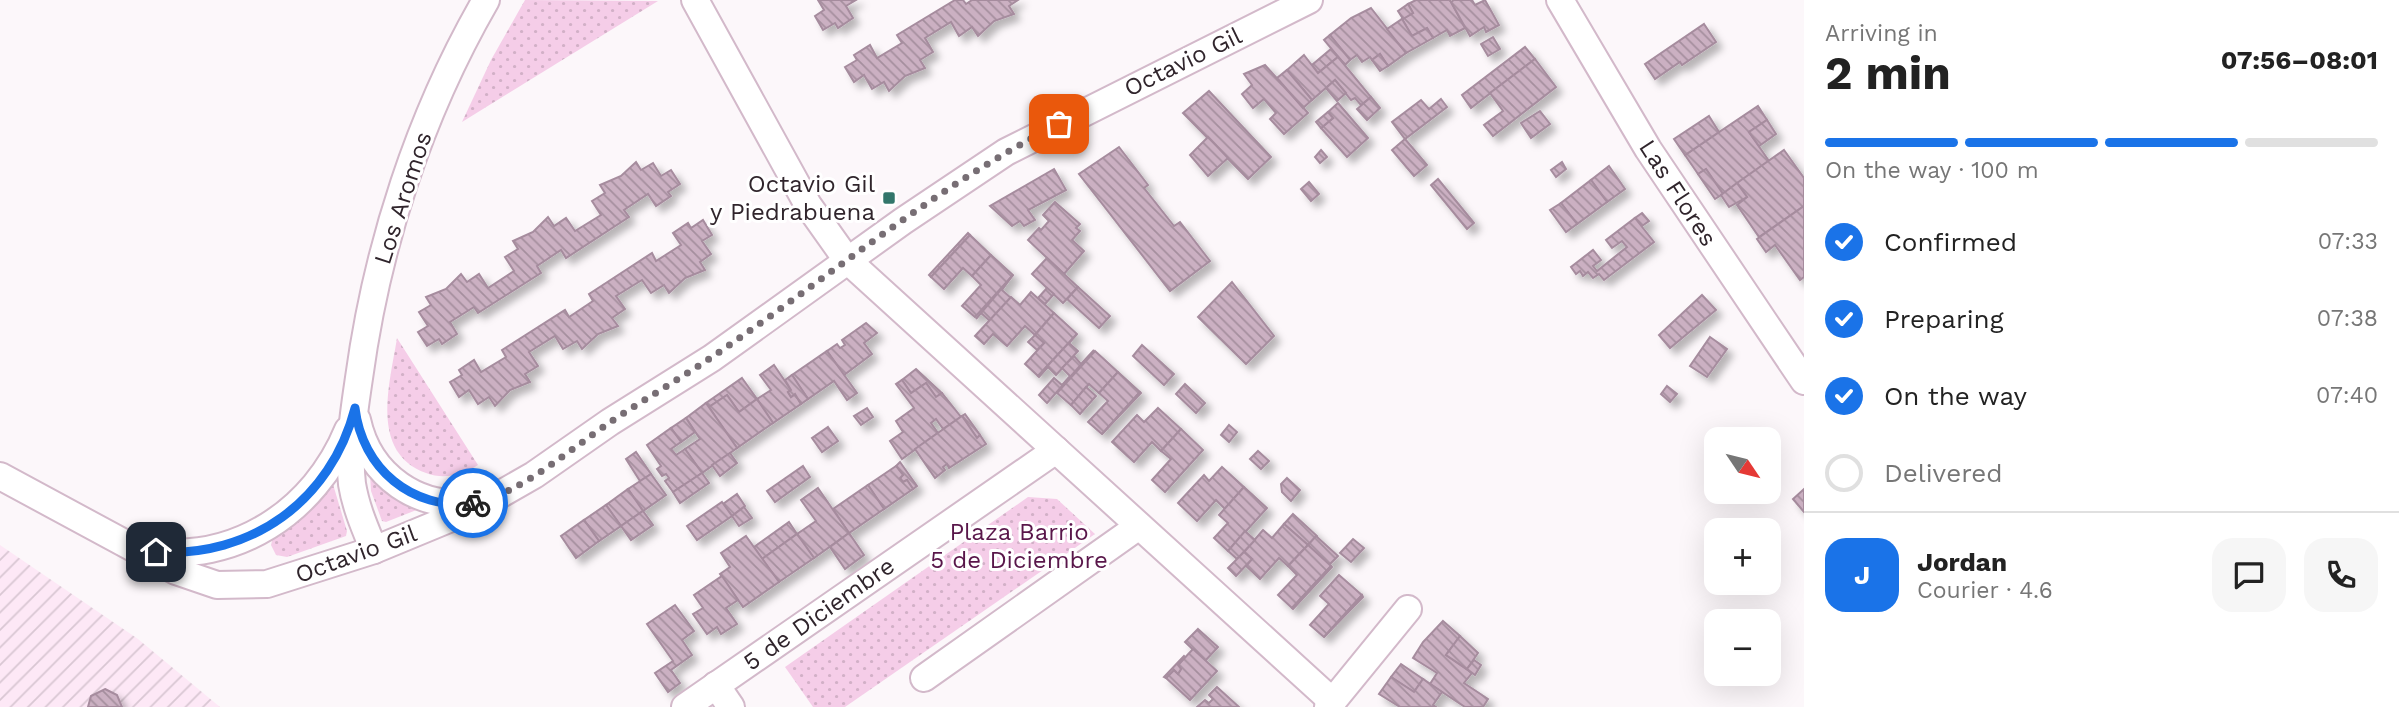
<!DOCTYPE html>
<meta charset="utf-8">
<style>
body{margin:0;font-family:"Work Sans",sans-serif;background:#f6f6f6;color:#222;height:100vh;display:flex;flex-direction:column;font-size:26px;white-space:nowrap}
*{box-sizing:border-box;margin:0}
p{font-size:23px;color:#767676}
.icon{flex:none;width:38px;height:38px;fill:none;stroke:currentColor;stroke-width:2;stroke-linecap:round;stroke-linejoin:round}
.map{position:relative;flex:1;overflow:hidden}
.sheet{display:flex;flex-direction:column;background:#fff;width:595px}
.sheet>*{flex:none}
.needle{width:46px;rotate:125deg}
.tools{position:absolute;left:1704px;top:427px;display:grid;gap:14px}
.tools a{display:grid;place-items:center;width:77px;height:77px;border-radius:14px;background:#fff;box-shadow:0 7px 28px #0002;font-size:35px}
.pin{position:absolute;display:grid;place-items:center;width:60px;height:60px;color:#fff;margin:-30px;border-radius:14px;box-shadow:0 4px 10px #0006}
.courier{position:absolute;display:grid;place-items:center;width:70px;height:70px;margin:-35px;border:5px solid #1a73e8;border-radius:50%;background:#fff;color:#222;box-shadow:0 2px 9px #0007}
.headline em{font-style:normal;font-weight:700}
.headline div{display:flex;flex-direction:column-reverse}
.headline{display:flex;align-items:center;justify-content:space-between;height:119px;padding:0 21px}
h1{font-size:46px;font-weight:700;line-height:52px}
.bar{display:grid;grid-template-columns:repeat(4,1fr);gap:10px 7px;align-content:center;height:84px;padding:0 21px}
.bar i{height:9px;border-radius:5px;background:#e0e0e0}
.bar .on{background:#1a73e8}
.bar p{grid-column:span 4}
.line{display:flex;align-items:center;gap:18px;padding:0 21px;border-top:2px solid #e0e0e0}
.line div{flex:1}
.round{display:grid;place-items:center;flex:none;width:74px;height:74px;border-radius:21px;background:#f6f6f6}
ol{padding:0 21px;list-style:none}
li{display:flex;align-items:center;gap:21px;height:77px}
li p{margin-inline-start:auto}
li .icon{padding:7px;border-radius:50%;background:#1a73e8;color:#fff;stroke-width:4}
li:last-child{color:#767676}
li i{width:38px;height:38px;border:4px solid #e0e0e0;border-radius:50%}
main{display:flex;flex:1;min-height:0}
.map>svg:first-child{display:block}
</style>
<main>
<div class="map">
<svg width="1804" height="707" viewBox="0 0 1804 707">
<defs>
<pattern id="industrial-furrows" width="10" height="10" patternUnits="userSpaceOnUse" patternTransform="scale(1.75)"><rect width="10" height="10" fill="#fde8f6"/><path d="M-1 1l2-2M0 10L10 0M9 11l2-2" fill="none" stroke="#d9c7d3"/></pattern>
<pattern id="park-dots" width="8" height="8" patternUnits="userSpaceOnUse" patternTransform="scale(1.75)"><rect width="8" height="8" fill="#f5cde8"/><path d="M2 2h.1M6 6h.1" fill="none" stroke="#d2b0c7" stroke-width="1.8" stroke-linecap="round"/></pattern>
<pattern id="building-back-hatch" width="6" height="6" patternUnits="userSpaceOnUse" patternTransform="scale(1.75)"><rect width="6" height="6" fill="#cbb0c2"/><path d="M-1 5l2 2M0 0l6 6M5-1l2 2" fill="none" stroke="#a58f9e"/></pattern>
<filter id="shadow"><feDropShadow dx="6" dy="6" stdDeviation="3.5" flood-color="#0004"/></filter>
</defs>
<rect width="100%" height="100%" fill="#fcf7fa"/>
<polygon fill="url(#industrial-furrows)" points="0,545 138,639 220,707 0,707"/>
<g fill="url(#park-dots)">
<polygon points="525,0 658,1 462,122 491,60"/>
<path d="M397,338L478,465C462,475 444,480 426,473C369,452 390,383 397,338Z"/>
<polygon points="370,475 419,509 386,522 382,521 371,491"/>
<polygon points="332,481 347,531 346,536 287,557 276,555 271,545 273,537"/>
<polygon points="1028,497 1057,499 1095,534 845,707 813,707 785,667"/>
</g>
<g fill="url(#building-back-hatch)" stroke="#a68c9e" stroke-width="2" filter="url(#shadow)">
<polygon points="818,0 856,0 846,6 853,18 838,28 835,23 823,30 815,16 824,10"/>
<polygon points="955,0 963,0 966,4 972,0 1018,0 1009,6 1014,14 994,21 978,36 972,27 959,36 951,22 925,38 933,52 920,60 925,68 905,76 889,91 884,82 872,89 864,75 854,82 845,67 857,60 854,55 870,45 877,58 902,43 897,35"/>
<polygon points="1416,0 1450,0 1465,28 1450,36 1447,30 1433,38 1427,28 1412,36 1402,19 1413,13 1408,4"/>
<polygon points="1454,0 1472,0 1475,5 1485,0 1499,25 1486,32 1484,27 1470,36 1451,2"/>
<polygon points="1408,4 1413,13 1403,19 1398,11"/>
<polygon points="1371,8 1406,53 1388,66 1380,54 1372,60 1370,57 1362,62 1357,55 1350,60 1330,35 1351,18"/>
<polygon points="1402,19 1412,36 1427,28 1433,38 1406,53 1387,29"/>
<polygon points="1704,24 1716,42 1682,65 1680,62 1655,79 1645,64"/>
<polygon points="1330,35 1350,60 1345,65 1324,40"/>
<polygon points="1493,37 1500,49 1488,56 1481,44"/>
<polygon points="1525,47 1535,59 1471,108 1462,95"/>
<polygon points="1331,49 1338,57 1318,73 1312,65"/>
<polygon points="1380,54 1388,66 1380,71 1372,60"/>
<polygon points="1304,55 1318,73 1338,57 1371,97 1361,105 1355,98 1351,100 1335,80 1312,100 1287,70"/>
<polygon points="1535,59 1556,87 1493,136 1484,125 1503,111 1490,93"/>
<polygon points="1265,65 1308,113 1284,134 1270,119 1276,113 1264,99 1253,108 1242,94 1252,85 1244,74"/>
<polygon points="1287,70 1312,100 1303,108 1277,78"/>
<polygon points="1335,80 1346,93 1337,101 1326,88"/>
<polygon points="1209,91 1271,157 1248,179 1183,113"/>
<polygon points="1371,97 1380,108 1367,120 1357,109"/>
<polygon points="1441,99 1447,107 1405,139 1392,122 1421,100 1429,109"/>
<polygon points="1338,103 1368,138 1347,157 1321,128 1333,118 1328,112"/>
<polygon points="1758,106 1767,120 1749,132 1769,161 1723,194 1706,169 1698,174 1685,155"/>
<polygon points="1540,111 1550,124 1531,138 1521,123"/>
<polygon points="1328,112 1333,118 1321,128 1316,122"/>
<polygon points="1709,116 1719,132 1685,155 1674,139"/>
<polygon points="1767,120 1776,134 1759,146 1749,132"/>
<polygon points="1208,137 1228,158 1208,176 1190,155"/>
<polygon points="1405,139 1427,165 1414,176 1392,150"/>
<polygon points="1119,147 1148,185 1144,188 1174,226 1180,222 1210,261 1170,291 1079,174"/>
<polygon points="1321,150 1327,157 1320,163 1315,157"/>
<polygon points="1784,150 1804,178 1804,206 1759,237 1737,205 1747,197 1737,183"/>
<polygon points="636,162 641,170 653,163 661,176 671,170 680,184 668,192 671,196 656,206 648,194 624,210 629,217 566,258 561,250 537,266 541,273 478,313 474,307 450,322 457,334 442,344 439,339 427,346 418,332 428,326 419,312 431,305 426,297 446,289 461,274 467,282 479,274 488,288 514,271 505,257 518,249 513,241 533,232 548,217 554,226 566,218 575,231 601,215 592,201 605,193 600,185 621,176"/>
<polygon points="1562,162 1566,169 1556,177 1551,170"/>
<polygon points="1609,166 1625,189 1607,202 1591,180"/>
<polygon points="1054,169 1066,190 1028,210 1035,220 1024,226 1020,221 1012,226 990,206"/>
<polygon points="1706,169 1723,194 1715,199 1698,174"/>
<polygon points="1438,179 1474,223 1467,229 1431,185"/>
<polygon points="1591,180 1607,202 1577,224 1561,203"/>
<polygon points="1309,182 1319,194 1311,201 1301,189"/>
<polygon points="1737,183 1747,197 1729,207 1721,195"/>
<polygon points="1055,202 1080,224 1076,228 1080,231 1072,240 1084,251 1064,274 1028,240 1039,228 1041,230 1049,221 1043,215"/>
<polygon points="1561,203 1577,224 1566,232 1550,210"/>
<polygon points="1804,206 1804,277 1800,280 1775,245 1766,252 1757,239"/>
<polygon points="1642,213 1649,221 1642,226 1635,218"/>
<polygon points="1635,218 1654,242 1604,280 1599,274 1593,278 1588,272 1583,276 1580,271 1576,274 1571,267 1593,250 1601,260 1593,266 1597,271 1627,247 1622,241 1612,248 1606,240"/>
<polygon points="703,220 712,235 702,241 711,254 700,262 705,270 685,278 669,293 664,285 651,293 642,280 616,296 625,309 612,318 618,326 598,334 582,349 577,341 563,349 555,336 529,352 538,366 525,374 530,382 510,390 495,406 489,397 478,404 469,390 459,397 450,382 462,375 459,370 474,360 481,372 506,357 502,350 565,310 569,317 593,301 589,294 652,253 656,261 681,245 673,233 688,223 691,228"/>
<polygon points="968,233 970,235 931,277 929,275"/>
<polygon points="970,235 991,255 972,276 963,268 944,289 931,277"/>
<polygon points="991,255 1013,275 975,317 962,306 981,285 972,276"/>
<polygon points="1047,258 1078,287 1063,303 1032,274"/>
<polygon points="1013,275 1002,290 1011,298 990,321 981,313 976,319"/>
<polygon points="1232,282 1274,336 1246,364 1198,317"/>
<polygon points="1078,287 1110,316 1099,328 1067,299"/>
<polygon points="1047,288 1054,294 1045,304 1038,298"/>
<polygon points="1031,292 1054,313 1035,335 1025,326 1007,346 993,334 984,344 975,336 1011,297 1020,305"/>
<polygon points="1702,295 1716,310 1670,348 1659,335"/>
<polygon points="1054,313 1077,334 1038,376 1025,364 1044,343 1035,335"/>
<polygon points="866,323 877,333 864,343 872,354 844,375 827,351 837,344 840,348 845,345 842,340"/>
<polygon points="1077,334 1069,343 1078,351 1056,375 1048,367 1039,377 1038,376"/>
<polygon points="1035,335 1044,343 1037,350 1028,342"/>
<polygon points="1710,337 1727,349 1707,377 1690,366"/>
<polygon points="1142,345 1174,374 1164,385 1133,356"/>
<polygon points="1094,350 1047,403 1039,395 1054,378 1062,385 1070,376 1062,368 1074,356 1081,364"/>
<polygon points="827,351 857,393 847,400 834,381 808,399 792,375"/>
<polygon points="1095,351 1118,372 1099,393 1089,384 1071,405 1057,393"/>
<polygon points="774,365 791,390 788,392 791,397 795,394 801,404 773,423 757,399 771,390 760,375"/>
<polygon points="916,369 942,393 936,397 926,383 911,393 902,380"/>
<polygon points="1118,372 1140,392 1102,434 1088,422 1108,401 1099,393"/>
<polygon points="792,375 808,399 801,404 795,394 791,397 788,392 791,390 785,380"/>
<polygon points="742,378 757,399 739,412 727,395 709,407 706,403"/>
<polygon points="902,380 911,393 926,383 936,397 942,393 961,417 943,429 936,419 931,423 938,433 902,459 890,441 903,432 896,421 914,408 896,384"/>
<polygon points="1185,384 1205,403 1196,413 1176,394"/>
<polygon points="1667,386 1677,394 1670,402 1661,394"/>
<polygon points="1086,387 1096,396 1080,414 1071,405"/>
<polygon points="1140,392 1141,393 1102,434"/>
<polygon points="727,395 739,412 757,399 773,423 737,448 709,407"/>
<polygon points="706,403 737,448 702,473 685,449 700,439 686,418"/>
<polygon points="867,408 873,417 861,425 854,416"/>
<polygon points="1158,408 1181,429 1161,451 1152,442 1134,462 1112,442 1137,415 1144,422"/>
<polygon points="965,414 980,435 977,438 962,416"/>
<polygon points="962,416 977,438 980,435 986,444 949,468 947,464 943,467 945,470 935,478 915,449"/>
<polygon points="686,418 695,432 681,442 671,428"/>
<polygon points="1229,425 1237,432 1229,442 1221,435"/>
<polygon points="828,427 838,441 822,452 812,438"/>
<polygon points="671,428 681,442 671,449 676,455 685,449 702,473 673,492 665,481 669,478 666,474 662,476 657,469 661,466 647,445"/>
<polygon points="1181,429 1203,450 1165,492 1152,480 1171,459 1161,451"/>
<polygon points="1258,451 1269,461 1261,469 1250,459"/>
<polygon points="636,452 651,474 640,481 626,459"/>
<polygon points="730,453 737,463 720,476 712,465"/>
<polygon points="900,462 917,486 913,489 907,480 903,482 900,478 903,475 896,466"/>
<polygon points="803,466 810,477 775,502 767,491"/>
<polygon points="896,466 903,475 900,478 903,482 907,480 913,489 884,509 868,485"/>
<polygon points="1222,467 1244,487 1225,509 1216,500 1197,521 1178,503 1204,475 1209,481"/>
<polygon points="702,473 709,483 680,503 673,492"/>
<polygon points="651,474 666,495 643,511 628,489"/>
<polygon points="1287,478 1300,490 1291,501 1282,492 1281,484"/>
<polygon points="868,485 884,509 849,533 833,509"/>
<polygon points="1244,487 1267,508 1228,551 1214,538 1228,523 1219,515"/>
<polygon points="818,488 849,533 814,558 797,534 816,521 801,500"/>
<polygon points="628,489 643,511 621,526 606,505"/>
<polygon points="1804,489 1804,512 1793,499"/>
<polygon points="737,494 745,506 732,516 723,504"/>
<polygon points="722,502 732,516 697,540 687,526"/>
<polygon points="606,505 621,526 599,541 584,520"/>
<polygon points="744,507 752,518 739,526 732,516"/>
<polygon points="643,511 653,525 631,540 621,526"/>
<polygon points="1293,514 1317,536 1308,545 1284,524"/>
<polygon points="584,520 599,541 576,558 561,536"/>
<polygon points="789,522 797,534 762,559 754,547"/>
<polygon points="1284,524 1308,545 1288,566 1279,558 1260,579 1246,566 1252,559 1244,552 1263,530 1272,538"/>
<polygon points="1245,531 1255,540 1237,559 1228,551"/>
<polygon points="849,533 864,555 845,569 830,547"/>
<polygon points="797,534 814,558 779,582 762,559"/>
<polygon points="746,536 779,582 743,607 720,574 730,567 721,553"/>
<polygon points="1316,536 1338,556 1329,565 1308,545"/>
<polygon points="1353,539 1364,548 1351,562 1340,553"/>
<polygon points="1308,545 1331,566 1292,608 1278,595 1297,575 1288,566"/>
<polygon points="1244,552 1252,559 1236,576 1228,568"/>
<polygon points="1331,566 1332,567 1293,609 1292,608"/>
<polygon points="1339,575 1362,595 1324,637 1310,625 1329,604 1320,596"/>
<polygon points="722,576 738,600 726,608 737,624 721,634 717,627 707,634 693,614 703,608 694,595"/>
<polygon points="1362,595 1363,597 1324,637"/>
<polygon points="675,605 694,631 682,640 692,655 671,670 680,683 668,692 655,673 673,661 647,624"/>
<polygon points="1443,621 1460,636 1446,655 1472,673 1464,683 1488,699 1483,707 1465,707 1430,684 1437,673 1413,658 1423,642"/>
<polygon points="1198,629 1218,647 1205,661 1185,642"/>
<polygon points="1460,636 1478,653 1467,669 1446,655"/>
<polygon points="1193,649 1217,671 1190,700 1166,678 1174,670 1178,674 1181,669 1178,665"/>
<polygon points="1184,656 1185,657 1178,665 1181,669 1178,674 1174,670 1166,678 1164,677"/>
<polygon points="1474,660 1481,665 1475,675 1467,669"/>
<polygon points="1401,664 1423,679 1414,692 1391,677"/>
<polygon points="1391,677 1414,692 1423,679 1442,692 1433,705 1436,707 1400,707 1379,694"/>
<polygon points="1217,687 1239,707 1197,707 1205,700 1209,703 1213,699 1209,695"/>
<polygon points="105,689 117,695 122,707 88,707 91,696"/>
</g>
<g fill="none" stroke-linecap="round" stroke-linejoin="round">
<defs>
<g id="street">
<polyline points="695,0 808,205 847,260 1332,701"/>
<polyline points="1560,0 1648,149 1804,381"/>
<path d="M357,420C369,476 419,511 476,502"/>
<polyline points="0,476 176,571 217,585 267,584 374,550 478,507 534,475 610,422 712,358 903,221 1006,152 1309,0"/>
<path d="M146,550C235,565 315,511 348,430"/>
<path d="M374,550C365,528 356,508 352,484C348,449 354,412 359,378C377,246 419,116 486,0"/>
<polyline points="924,678 1139,526"/>
<polyline points="716,685 731,707"/>
<polyline points="685,707 1056,450"/>
<polyline points="1328,707 1408,609"/>
</g>
</defs>
<use href="#street" stroke="#d3b9ca" stroke-width="30"/>
<use href="#street" stroke="#fff" stroke-width="26"/>
</g>
<g fill="none" stroke-linecap="round" stroke-linejoin="round">
<path stroke="#776e74" stroke-width="7" stroke-dasharray="0 12.6" d="M473,503C517,496 572,448 609,423C643,400 678,380 712,357C827,279 934,187 1059,124"/>
<path stroke="#1a73e8" stroke-width="9" d="M156,552C251,558 331,501 355,408C362,468 412,511 473,503"/>
</g>
<rect fill="#32766b" stroke="#fff" stroke-width="2.5" x="882" y="191" width="14" height="14" rx="3.5"/>
<g text-anchor="middle" stroke-width="6" stroke-linejoin="round" paint-order="stroke">
<g font-size="24" fill="#30252c" stroke="#fff">
<text transform="translate(1183 62) rotate(-26)" y="8">Octavio Gil</text>
<text transform="translate(1678 193) rotate(57)" y="8">Las Flores</text>
<text transform="translate(403 198) rotate(-72)" y="8">Los Aromos</text>
<text transform="translate(356 554) rotate(-20)" y="8">Octavio Gil</text>
<text transform="translate(819 614) rotate(-35)" y="8">5 de Diciembre</text>
</g>
<g font-size="24" fill="#30252c" stroke="#fff" text-anchor="end">
<text x="875" y="192">Octavio Gil<tspan x="875" dy="28">y Piedrabuena</tspan></text>
</g>
<g font-size="24" fill="#59164a" stroke="#fff">
<text x="1019" y="540">Plaza Barrio<tspan x="1019" dy="28">5 de Diciembre</tspan></text>
</g>
</g>
</svg>
<div class="tools">
<a><svg class="needle" viewBox="-14 -14 28 28"><path d="M0-13l5 13h-10z" fill="#e53935"/><path d="M0 13l5-13h-10z" fill="#767676"/></svg></a>
<a>+</a>
<a>−</a>
</div>
<div class="pin" style="left:1059px;top:124px;background:#ea580c"><svg class="icon" aria-label="bag" viewBox="0 0 24 24"><path d="M5 8h14l-1 12H6zM9 8a3 3 0 0 1 6 0"/></svg></div>
<div class="pin" style="left:156px;top:552px;background:#1f2937"><svg class="icon" aria-label="home" viewBox="0 0 24 24"><path d="M3 11l9-7 9 7M6 9v11h12V9"/></svg></div>
<div class="courier" style="left:473px;top:503px"><svg class="icon" aria-label="bike" viewBox="0 0 24 24"><circle cx="6" cy="16" r="4"/><circle cx="18" cy="16" r="4"/><path d="M6 16l4-8h5l3 8M10 8l3 8H6M13 5h3"/></svg></div>
</div>
<section class="sheet">
<div class="headline"><div><h1>2 min</h1><p>Arriving in</p></div><em>07:56–08:01</em></div>
<div class="bar"><i class="on"></i><i class="on"></i><i class="on"></i><i></i><p>On the way · 100 m</p></div>
<ol>
<li><svg class="icon" aria-label="check" viewBox="0 0 24 24"><path d="M5 12l5 5 9-10"/></svg>Confirmed<p>07:33</p></li>
<li><svg class="icon" aria-label="check" viewBox="0 0 24 24"><path d="M5 12l5 5 9-10"/></svg>Preparing<p>07:38</p></li>
<li><svg class="icon" aria-label="check" viewBox="0 0 24 24"><path d="M5 12l5 5 9-10"/></svg>On the way<p>07:40</p></li>
<li><i></i>Delivered</li>
</ol>
<div class="line" style="height:126px"><b class="round" style="background:#1a73e8;color:#fff">J</b><div><b>Jordan</b><p>Courier · 4.6</p></div><a class="round"><svg class="icon" aria-label="chat" viewBox="0 0 24 24"><path d="M4 5h16v11H9l-5 4z"/></svg></a><a class="round"><svg class="icon" aria-label="phone" viewBox="0 0 24 24"><path d="M5 4h4l2 5-3 2q2 4 5 5l2-3 5 2v4C11 20 4 13 5 4z"/></svg></a></div>
</section>
</main>
